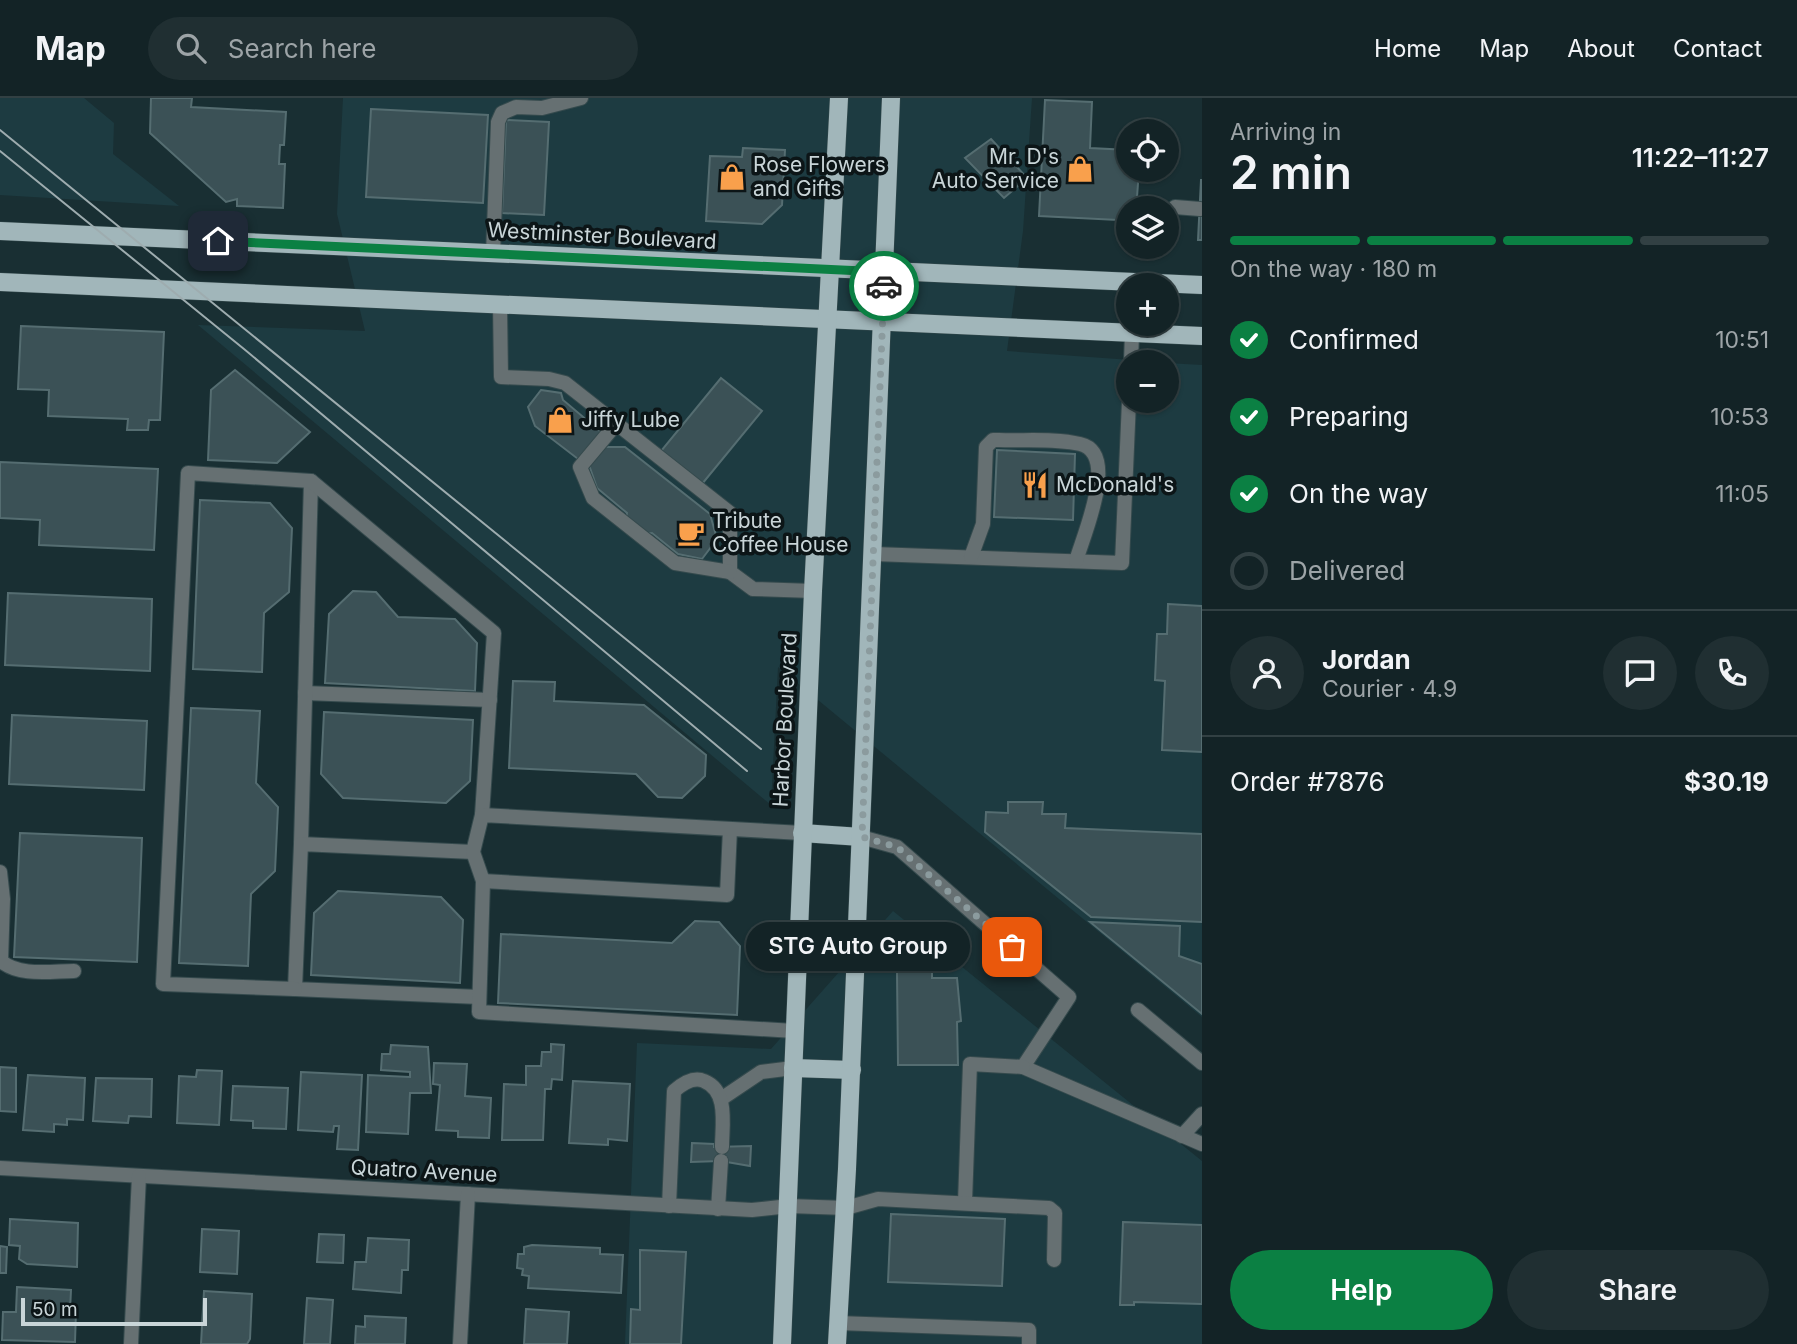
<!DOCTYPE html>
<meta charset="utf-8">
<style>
body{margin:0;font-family:Inter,sans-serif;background:#202f32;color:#f1f3f6;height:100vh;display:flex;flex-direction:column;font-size:26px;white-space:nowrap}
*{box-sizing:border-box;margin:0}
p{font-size:23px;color:#9da4a7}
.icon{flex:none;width:38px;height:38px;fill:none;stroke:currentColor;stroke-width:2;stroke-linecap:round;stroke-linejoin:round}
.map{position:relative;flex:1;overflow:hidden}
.sheet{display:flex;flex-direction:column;background:#132326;width:595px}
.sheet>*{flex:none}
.tools{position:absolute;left:1116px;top:21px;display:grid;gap:14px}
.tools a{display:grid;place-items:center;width:63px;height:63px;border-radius:50%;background:#132326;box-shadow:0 2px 5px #0004,0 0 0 2px #324043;font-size:35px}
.scale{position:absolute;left:21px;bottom:18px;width:186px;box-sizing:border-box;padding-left:7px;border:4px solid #c9d5d8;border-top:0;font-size:19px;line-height:24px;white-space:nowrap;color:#c9d5d8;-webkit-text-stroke:5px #0c1517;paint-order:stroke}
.pin{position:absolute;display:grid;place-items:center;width:60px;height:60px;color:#fff;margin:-30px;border-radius:14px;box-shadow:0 4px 10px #0006}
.courier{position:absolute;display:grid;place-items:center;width:70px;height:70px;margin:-35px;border:5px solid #0b8043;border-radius:50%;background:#fff;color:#222;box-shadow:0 2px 9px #0007}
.bubble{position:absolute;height:49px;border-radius:24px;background:#132326;box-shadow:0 2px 5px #0004,0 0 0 2px #324043;font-size:23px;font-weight:600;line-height:49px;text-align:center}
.head em{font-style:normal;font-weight:600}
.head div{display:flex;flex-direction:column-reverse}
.head{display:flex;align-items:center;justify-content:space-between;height:119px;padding:0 28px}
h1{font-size:46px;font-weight:600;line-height:52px}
.bar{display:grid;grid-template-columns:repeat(4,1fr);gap:10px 7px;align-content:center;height:84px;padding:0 28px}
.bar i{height:9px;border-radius:5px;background:#324043}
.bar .current{background:#0b8043}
.bar p{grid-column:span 4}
.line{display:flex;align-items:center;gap:18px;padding:0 28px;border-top:2px solid #324043}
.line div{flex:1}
.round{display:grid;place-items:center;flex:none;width:74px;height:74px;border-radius:37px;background:#202f32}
ol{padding:0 28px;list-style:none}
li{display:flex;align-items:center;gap:21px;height:77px}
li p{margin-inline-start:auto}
li .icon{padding:7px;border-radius:50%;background:#0b8043;color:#fff;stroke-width:4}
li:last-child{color:#9da4a7}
li i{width:38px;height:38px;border:4px solid #324043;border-radius:50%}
.button{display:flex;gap:14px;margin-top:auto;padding:14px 28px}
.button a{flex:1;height:80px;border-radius:42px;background:#0b8043;color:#fff;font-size:28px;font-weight:600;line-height:80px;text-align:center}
.button a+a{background:#202f32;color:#f1f3f6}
header{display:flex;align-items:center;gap:42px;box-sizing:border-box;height:98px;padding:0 35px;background:#132326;border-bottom:2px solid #324043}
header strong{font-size:33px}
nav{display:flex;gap:38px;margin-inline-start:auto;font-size:24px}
.search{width:490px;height:63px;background:#202f32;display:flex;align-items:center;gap:18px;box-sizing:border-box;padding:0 24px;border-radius:38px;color:#9da4a7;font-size:26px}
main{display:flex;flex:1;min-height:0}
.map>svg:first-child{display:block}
</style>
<header>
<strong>Map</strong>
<div class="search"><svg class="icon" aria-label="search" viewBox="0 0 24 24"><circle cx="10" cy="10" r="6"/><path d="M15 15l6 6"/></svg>Search here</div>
<nav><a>Home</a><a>Map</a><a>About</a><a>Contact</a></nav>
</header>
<main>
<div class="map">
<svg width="1202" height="1246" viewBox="0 0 1202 1246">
<rect width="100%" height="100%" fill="#192f33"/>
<g fill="#1d3b41">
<polygon points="0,0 84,0 114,25 113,56 179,108 0,97"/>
<polygon points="343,0 1032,0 1023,133 1007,253 1159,264 1129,264 1129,303 1167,303 1167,265 1202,267 1202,919 778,569 771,707 198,227 365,233 337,116"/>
<polygon points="893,813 1202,1063 1202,1246 625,1246 637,945 771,951"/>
</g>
<g fill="#3b5156" stroke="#556d71" stroke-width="2">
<polygon points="151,0 192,0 191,9 286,14 284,47 280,47 279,66 285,66 283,110 237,108 237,101 226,104 150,35"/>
<polygon points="1045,2 1092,4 1090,50 1129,52 1129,72 1139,72 1137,99 1118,122 1039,118"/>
<polygon points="371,11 488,17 483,105 366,99"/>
<polygon points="506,22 549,24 544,117 502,115"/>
<polygon points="991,41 1027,80 1004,100 965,60"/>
<polygon points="743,50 785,52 782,107 762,126 706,123 710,58 742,59"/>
<polygon points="1201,82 1202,82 1202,142 1198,142"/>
<polygon points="21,228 164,234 160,322 149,322 148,332 127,332 128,321 48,318 49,292 18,291"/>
<polygon points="235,272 310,334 277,365 208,362 211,292"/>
<polygon points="721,280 762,313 702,386 661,353"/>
<polygon points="541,292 561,295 563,302 601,334 578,361 535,328 528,309"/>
<polygon points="604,349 625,349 710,416 717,441 702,461 678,456 652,435 644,436 626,422 627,415 597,390 589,367"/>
<polygon points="997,352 1075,356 1073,422 994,419"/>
<polygon points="0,364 158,371 154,452 39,447 40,422 0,420"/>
<polygon points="200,402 270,405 292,430 289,494 264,515 262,574 193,571"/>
<polygon points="353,493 376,494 398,519 455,521 477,545 475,593 325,585 329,516"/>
<polygon points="8,495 152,501 150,573 5,567"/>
<polygon points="1168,506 1202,508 1202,654 1162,652 1165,583 1155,582 1157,536 1167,536"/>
<polygon points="513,583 555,584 554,603 644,607 706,657 705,678 682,700 658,699 636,676 509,670"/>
<polygon points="191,610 260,613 256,685 278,709 275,773 251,796 248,868 179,865"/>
<polygon points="324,614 473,622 470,683 446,705 343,700 321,676"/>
<polygon points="12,617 147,623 144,692 9,686"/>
<polygon points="1008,704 1043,704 1042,716 1066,716 1065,730 1202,736 1202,824 1091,819 985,734 986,714 1008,715"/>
<polygon points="20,735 142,740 137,864 14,859"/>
<polygon points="338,793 441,799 463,822 460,885 311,877 314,815"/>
<polygon points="695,823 719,824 740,848 737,917 498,905 501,836 672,845"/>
<polygon points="1090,824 1180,828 1179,858 1202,866 1202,916"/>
<polygon points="897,874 932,874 932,880 957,880 961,923 957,924 958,967 898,967"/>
<polygon points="551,946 564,947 562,982 552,981 551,991 545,991 543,1042 502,1042 504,986 526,987 526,968 541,968 542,954 551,954"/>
<polygon points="391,947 428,949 431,995 410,995 408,1036 366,1034 368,977 410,979 410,974 381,972 382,956 390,956"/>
<polygon points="434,965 467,966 465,998 491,1000 489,1040 458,1039 458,1033 436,1032 440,987 433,986"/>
<polygon points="0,969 16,970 16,1014 0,1013"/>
<polygon points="197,972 222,973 219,1027 177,1025 179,978 196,979"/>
<polygon points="301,974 362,977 358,1052 337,1051 339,1028 334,1028 333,1034 298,1032"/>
<polygon points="28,977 85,980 83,1022 67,1021 67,1027 54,1026 54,1034 23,1032"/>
<polygon points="96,980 152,981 151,1019 129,1018 128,1025 93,1023"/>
<polygon points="573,983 630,986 627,1043 608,1041 608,1047 569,1045"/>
<polygon points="233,988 288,990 286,1031 253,1030 253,1023 231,1022"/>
<polygon points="692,1045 714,1046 714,1049 751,1048 750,1068 721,1063 691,1064"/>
<polygon points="891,1116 1005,1121 1002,1188 888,1184"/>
<polygon points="10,1121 78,1125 77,1169 27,1166 19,1161 20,1148 9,1147"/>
<polygon points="1123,1124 1202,1127 1202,1206 1134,1204 1134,1207 1120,1207"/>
<polygon points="202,1131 239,1133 237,1176 200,1174"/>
<polygon points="319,1136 344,1137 343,1165 317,1164"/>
<polygon points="368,1140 409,1142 408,1172 402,1172 401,1195 353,1191 355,1164 366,1164"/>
<polygon points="532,1147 600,1150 600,1156 623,1157 621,1195 528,1190 529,1178 522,1177 523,1171 517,1170 518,1156 524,1156 524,1149"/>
<polygon points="0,1148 7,1149 6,1175 0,1175"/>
<polygon points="640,1152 686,1154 681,1246 630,1246 631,1211 640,1212"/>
<polygon points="17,1189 71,1192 70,1213 76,1213 75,1244 2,1242 3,1214 16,1214"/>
<polygon points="204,1193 252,1196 250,1241 247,1246 201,1246"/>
<polygon points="307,1200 333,1202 330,1246 304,1246"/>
<polygon points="526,1211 569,1214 567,1246 524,1246"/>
<polygon points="365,1218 406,1220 405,1246 355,1246 356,1228 365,1229"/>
</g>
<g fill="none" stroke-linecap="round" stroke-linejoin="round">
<defs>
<g id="service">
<polyline points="1175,109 1200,111"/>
<polyline points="493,156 498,24 502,15 516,9 542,10 581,0"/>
<polyline points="500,207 501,279 549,281 565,285 730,415 730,474 753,491 813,493"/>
<polyline points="1131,264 1132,235"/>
<polyline points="616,326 580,369 593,400 675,465 730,474"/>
<polyline points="874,456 1122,465 1129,303"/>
<path d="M971,459L983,426L986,349L993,342H999C1024,343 1055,340 1080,346C1120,355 1083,438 1076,463"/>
<polyline points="305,595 490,602"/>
<polyline points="861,739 897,749 1069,899 1023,969 1202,1046"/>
<polyline points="301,746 311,383"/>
<polyline points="473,754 301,746 295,891 479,899"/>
<path d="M0,774L3,801L1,863C19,879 52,873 74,873"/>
<polyline points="483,783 727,797 730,731"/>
<polyline points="295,891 163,886 188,375 311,383 494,535 482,717"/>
<polyline points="1138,912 1202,965"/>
<polyline points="794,933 479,914 483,783 473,754 482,717 802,735"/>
<polyline points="721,1001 761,974 793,970"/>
<polyline points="1182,1038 1202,1016"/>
<polyline points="965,1104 970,966 1023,969"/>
<path d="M669,1108L674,993C682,986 693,978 704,983C729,993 722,1027 722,1049"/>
<polyline points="846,1110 878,1101 1049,1110 1055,1115 1054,1162"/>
<polyline points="718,1111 721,1063"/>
<polyline points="838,1225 1029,1232 1029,1246"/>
</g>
<g id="minor">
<polyline points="0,1070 752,1112 789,1108 846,1110"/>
<polyline points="131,1246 139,1078"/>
<polyline points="460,1246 468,1096"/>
</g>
<g id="primary">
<polyline points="0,133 1202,187"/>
<polyline points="0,184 1202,238"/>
<polyline points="802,735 861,739"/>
<polyline points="793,970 852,972"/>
<polyline points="782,1246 813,493 839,0"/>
<polyline points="837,1246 847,1071 891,0"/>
</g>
</defs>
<use href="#service" stroke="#354a4d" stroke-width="16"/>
<use href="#minor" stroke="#354a4d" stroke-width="16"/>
<use href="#primary" stroke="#354a4d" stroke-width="19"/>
<use href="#service" stroke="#667072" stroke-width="14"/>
<use href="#minor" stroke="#667072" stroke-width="14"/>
<use href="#primary" stroke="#a1b6ba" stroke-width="18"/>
<g stroke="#9eacaf" stroke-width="2">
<polyline points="0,32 761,651"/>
<polyline points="0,53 244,251 747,673"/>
</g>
</g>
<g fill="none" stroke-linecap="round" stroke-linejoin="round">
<polyline stroke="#8b9b9e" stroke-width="7" stroke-dasharray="0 12.6" points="884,188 862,739 897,749 1012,849"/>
<polyline stroke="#0b8043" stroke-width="9" points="218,143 884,174 884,188"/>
</g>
<defs>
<symbol id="shop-bare" viewBox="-9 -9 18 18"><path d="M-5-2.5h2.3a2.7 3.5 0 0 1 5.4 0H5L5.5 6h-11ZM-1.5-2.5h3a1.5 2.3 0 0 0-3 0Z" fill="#f9a04c" stroke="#0c1517" stroke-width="2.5" paint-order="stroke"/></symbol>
<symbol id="restaurant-bare" viewBox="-9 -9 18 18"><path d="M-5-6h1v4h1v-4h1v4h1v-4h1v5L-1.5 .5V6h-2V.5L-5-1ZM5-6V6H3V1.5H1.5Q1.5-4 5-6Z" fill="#f9a04c" stroke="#0c1517" stroke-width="2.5" paint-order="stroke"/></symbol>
<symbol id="cafe-bare" viewBox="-9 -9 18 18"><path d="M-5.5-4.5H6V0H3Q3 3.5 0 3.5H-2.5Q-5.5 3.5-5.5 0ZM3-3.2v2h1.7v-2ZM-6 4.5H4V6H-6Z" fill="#f9a04c" stroke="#0c1517" stroke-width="2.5" paint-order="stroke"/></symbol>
</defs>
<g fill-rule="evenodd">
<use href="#shop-bare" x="1061" y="52" width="38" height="38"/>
<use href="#shop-bare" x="713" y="60" width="38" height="38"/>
<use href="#shop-bare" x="541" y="303" width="38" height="38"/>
<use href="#restaurant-bare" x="1016" y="368" width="38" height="38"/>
<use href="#cafe-bare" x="672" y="416" width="38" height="38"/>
</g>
<g text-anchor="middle" stroke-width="7" stroke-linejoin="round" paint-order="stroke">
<g font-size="21" fill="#c9d5d8" stroke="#0c1517" text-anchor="start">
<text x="1059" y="66" text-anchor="end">Mr. D's<tspan x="1059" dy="24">Auto Service</tspan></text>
<text x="753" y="74">Rose Flowers<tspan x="753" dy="24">and Gifts</tspan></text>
<text x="581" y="329">Jiffy Lube</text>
<text x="1056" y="394">McDonald's</text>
<text x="712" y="430">Tribute<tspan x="712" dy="24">Coffee House</tspan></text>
</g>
<g font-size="21" fill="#c9d5d8" stroke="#0c1517">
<text transform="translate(602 138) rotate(3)" y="7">Westminster Boulevard</text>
<text transform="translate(785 622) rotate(-87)" y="7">Harbor Boulevard</text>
<text transform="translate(424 1073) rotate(3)" y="7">Quatro Avenue</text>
</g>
</g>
</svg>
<div class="tools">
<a><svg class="icon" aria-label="locate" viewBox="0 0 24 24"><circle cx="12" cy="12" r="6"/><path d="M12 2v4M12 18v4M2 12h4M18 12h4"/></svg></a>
<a><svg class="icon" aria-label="layers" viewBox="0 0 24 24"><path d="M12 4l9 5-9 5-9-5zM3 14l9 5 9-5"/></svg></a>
<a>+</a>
<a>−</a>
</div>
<div class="scale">50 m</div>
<div class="pin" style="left:1012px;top:849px;background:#ea580c"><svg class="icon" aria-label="bag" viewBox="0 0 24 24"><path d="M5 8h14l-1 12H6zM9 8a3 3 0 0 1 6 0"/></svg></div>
<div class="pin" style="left:218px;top:143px;background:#1f2937"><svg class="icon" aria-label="home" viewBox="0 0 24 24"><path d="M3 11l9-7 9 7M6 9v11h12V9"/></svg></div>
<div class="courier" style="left:884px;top:188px"><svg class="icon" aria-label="car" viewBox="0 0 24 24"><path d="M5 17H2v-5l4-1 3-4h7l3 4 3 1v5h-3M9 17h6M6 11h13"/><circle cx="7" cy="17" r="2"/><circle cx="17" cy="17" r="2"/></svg></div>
<div class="bubble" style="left:746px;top:824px;width:224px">STG Auto Group</div>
</div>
<section class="sheet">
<div class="head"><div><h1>2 min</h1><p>Arriving in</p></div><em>11:22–11:27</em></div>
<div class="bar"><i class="current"></i><i class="current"></i><i class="current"></i><i></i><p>On the way · 180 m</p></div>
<ol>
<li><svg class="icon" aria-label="check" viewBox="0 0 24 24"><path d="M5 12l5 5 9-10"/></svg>Confirmed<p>10:51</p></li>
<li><svg class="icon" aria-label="check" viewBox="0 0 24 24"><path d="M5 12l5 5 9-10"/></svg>Preparing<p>10:53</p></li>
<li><svg class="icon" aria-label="check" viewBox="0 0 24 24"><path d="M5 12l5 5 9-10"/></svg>On the way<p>11:05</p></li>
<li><i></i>Delivered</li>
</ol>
<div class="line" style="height:126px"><a class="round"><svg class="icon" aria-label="person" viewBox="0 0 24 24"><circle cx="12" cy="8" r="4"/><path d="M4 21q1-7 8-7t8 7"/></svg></a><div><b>Jordan</b><p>Courier · 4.9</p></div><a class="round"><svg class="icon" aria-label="chat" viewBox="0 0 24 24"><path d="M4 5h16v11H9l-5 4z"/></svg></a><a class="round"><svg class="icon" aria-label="phone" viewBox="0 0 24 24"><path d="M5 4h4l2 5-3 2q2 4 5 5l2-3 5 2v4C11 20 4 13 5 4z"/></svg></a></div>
<div class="line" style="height:91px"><div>Order #7876</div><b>$30.19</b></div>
<div class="button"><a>Help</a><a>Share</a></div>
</section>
</main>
